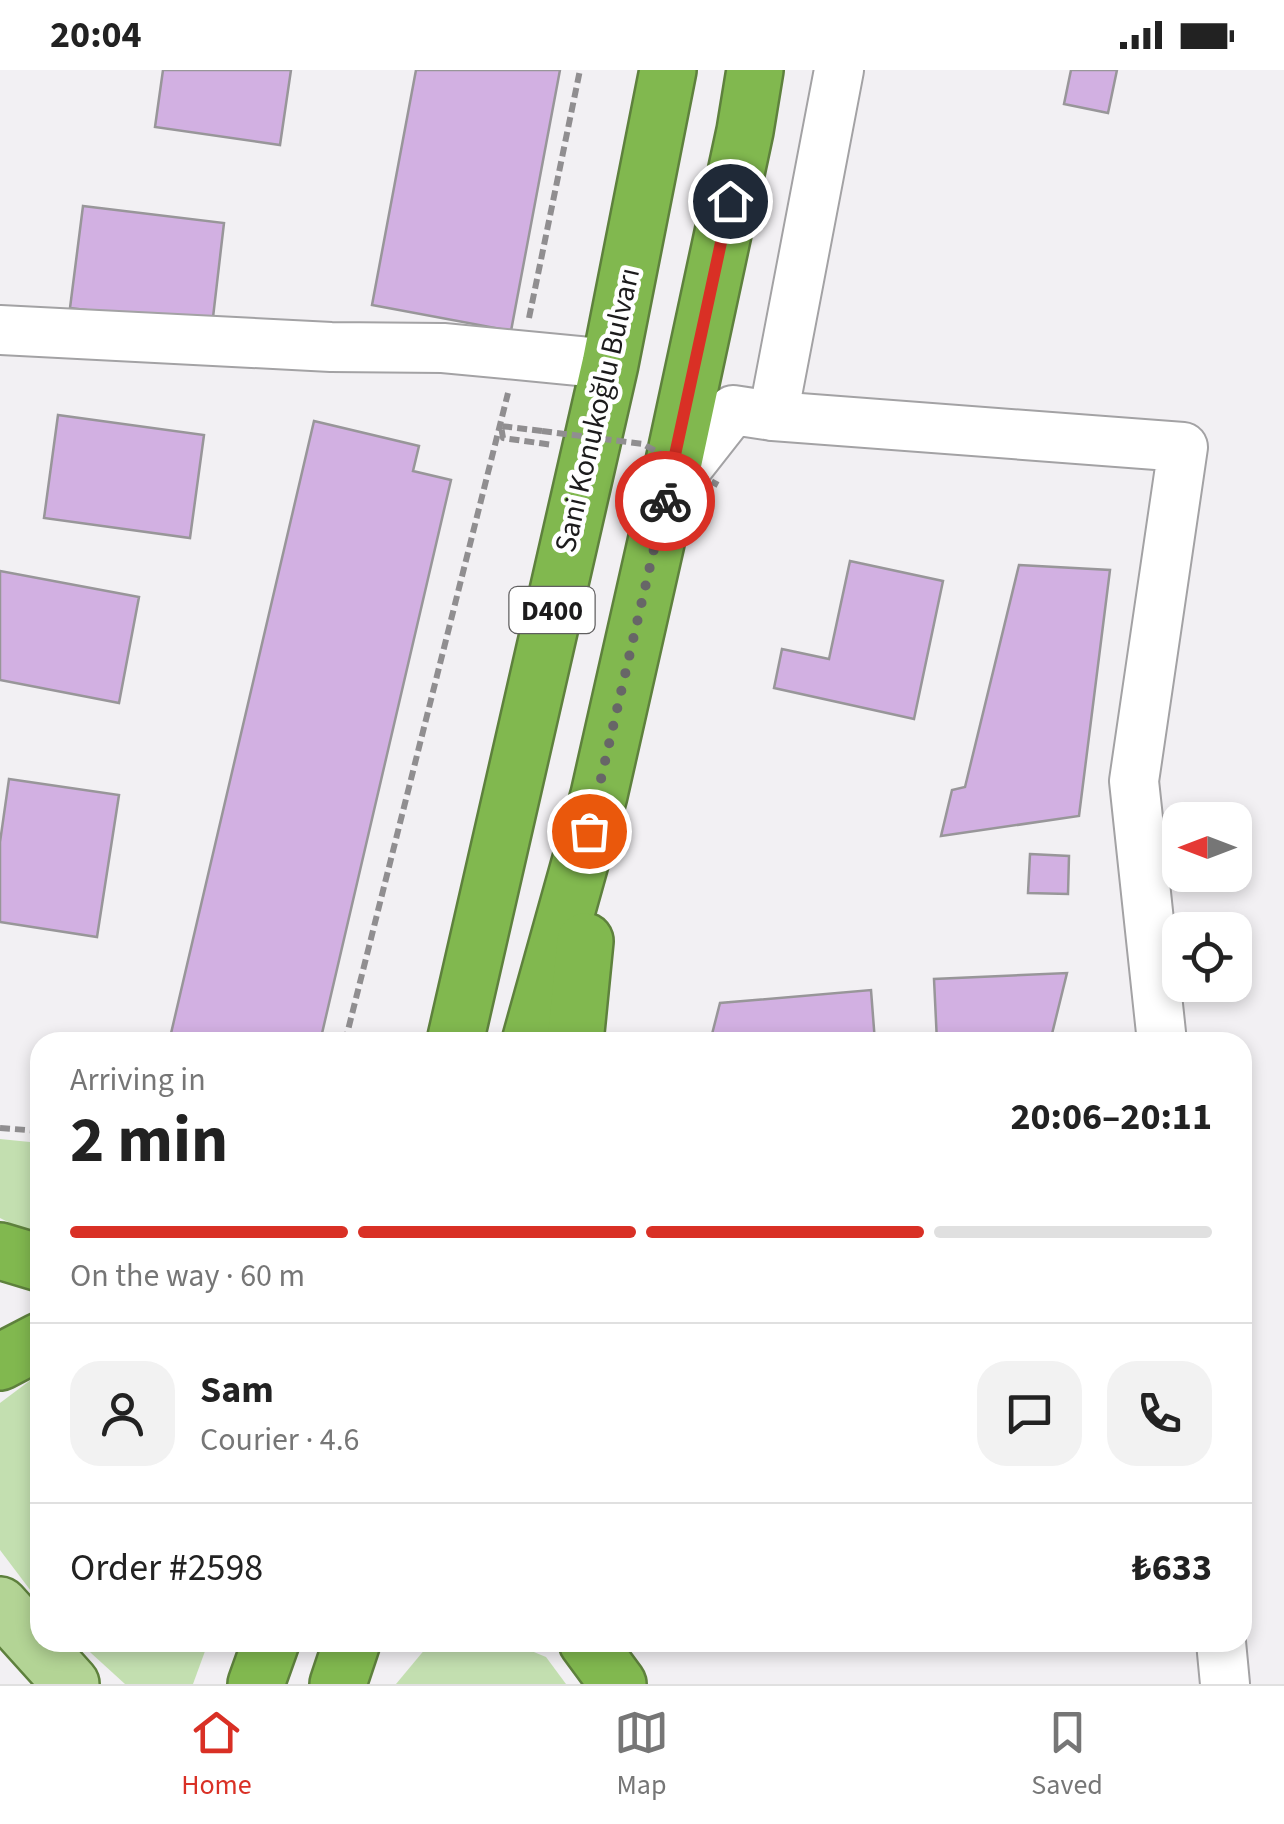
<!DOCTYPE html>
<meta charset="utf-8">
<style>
body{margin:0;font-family:"Source Sans 3",sans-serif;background:#f2f2f2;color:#222;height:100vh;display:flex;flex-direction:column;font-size:38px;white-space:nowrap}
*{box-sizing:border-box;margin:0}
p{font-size:32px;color:#767676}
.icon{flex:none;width:55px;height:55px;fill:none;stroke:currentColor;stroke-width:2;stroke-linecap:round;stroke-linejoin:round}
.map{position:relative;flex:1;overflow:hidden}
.side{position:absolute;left:30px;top:962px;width:1222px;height:620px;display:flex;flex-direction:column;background:#fff;border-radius:30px;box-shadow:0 5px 15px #0003}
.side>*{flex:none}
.needle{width:65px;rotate:270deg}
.fabs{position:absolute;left:1162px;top:732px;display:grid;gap:20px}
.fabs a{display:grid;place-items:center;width:90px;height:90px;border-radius:20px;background:#fff;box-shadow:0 5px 15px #0003;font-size:50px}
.pin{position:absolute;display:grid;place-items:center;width:85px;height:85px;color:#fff;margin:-42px;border:5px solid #fff;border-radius:50%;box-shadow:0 2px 10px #0007}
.courier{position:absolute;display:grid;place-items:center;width:100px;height:100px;margin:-50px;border:8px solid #d93025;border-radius:50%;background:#fff;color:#222;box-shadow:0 2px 12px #0007}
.headline em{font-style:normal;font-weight:700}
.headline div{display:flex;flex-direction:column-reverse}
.headline{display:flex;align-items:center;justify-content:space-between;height:170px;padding:0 40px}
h1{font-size:65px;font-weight:700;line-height:75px}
.bar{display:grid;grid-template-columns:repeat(4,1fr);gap:15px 10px;align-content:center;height:120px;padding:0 40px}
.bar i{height:12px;border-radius:8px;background:#e0e0e0}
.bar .active{background:#d93025}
.bar p{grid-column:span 4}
.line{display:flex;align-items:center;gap:25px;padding:0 40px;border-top:2px solid #e0e0e0}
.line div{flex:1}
.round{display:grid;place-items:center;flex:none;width:105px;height:105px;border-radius:30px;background:#f2f2f2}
.status{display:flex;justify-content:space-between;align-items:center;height:70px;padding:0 50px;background:#fff;direction:ltr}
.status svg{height:28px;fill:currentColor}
.dock{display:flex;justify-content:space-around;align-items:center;height:140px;border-top:2px solid #e0e0e0;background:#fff;font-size:28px;color:#767676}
.dock a{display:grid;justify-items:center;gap:5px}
.dock .active{color:#d93025}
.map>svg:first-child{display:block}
</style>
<div class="status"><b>20:04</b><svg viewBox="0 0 49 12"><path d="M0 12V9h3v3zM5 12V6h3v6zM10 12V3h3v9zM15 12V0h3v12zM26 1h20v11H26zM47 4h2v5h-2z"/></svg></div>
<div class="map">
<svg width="1284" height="1614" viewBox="0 0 1284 1614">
<rect width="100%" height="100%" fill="#f2f0f3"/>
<g fill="#c3dfb0">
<polygon points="0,1069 40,1073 40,1168 0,1148"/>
<polygon points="40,1303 40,1533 0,1480 0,1333"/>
<polygon points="431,1572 512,1573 546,1587 566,1614 396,1614"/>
<polygon points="80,1573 208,1573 193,1614 125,1614"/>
</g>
<g fill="#d2b0e2" stroke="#989699" stroke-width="2.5">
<polygon points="163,0 291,0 280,75 155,57"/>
<polygon points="416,0 560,0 511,261 372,235"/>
<polygon points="1071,0 1117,0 1108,43 1064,34"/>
<polygon points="83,136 224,153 212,256 70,238"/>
<polygon points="58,345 204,365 190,468 44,448"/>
<polygon points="314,351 419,376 413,401 451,410 320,972 169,972"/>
<polygon points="850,491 943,511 914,649 774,618 782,579 829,589"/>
<polygon points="1019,495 1110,500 1079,746 941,766 952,720 965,717"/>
<polygon points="0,501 139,527 119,633 0,610"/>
<polygon points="9,709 119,725 97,867 0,852 0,772"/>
<polygon points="1030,784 1069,786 1068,824 1028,823"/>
<polygon points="1067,903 1050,972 937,972 934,909"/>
<polygon points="871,920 875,972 710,972 720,933"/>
</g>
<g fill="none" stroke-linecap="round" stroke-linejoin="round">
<defs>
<g id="minor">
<polyline points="0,260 331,277 443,278 610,294"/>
<polyline points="773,346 839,0"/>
<polyline points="667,424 733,340 773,346 1183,377 1134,711 1162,972"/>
<polyline points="1221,1572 1225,1614"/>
</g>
<polyline id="major" points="0,1535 71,1614"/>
<g id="highway">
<polyline points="455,972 610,294 668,0"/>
<polyline points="530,972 599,725 667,424 745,61 755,0"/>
<polyline points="575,972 585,871"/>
<polyline points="0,1181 40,1193"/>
<polyline points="0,1292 40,1271"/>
<polyline points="587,1572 618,1614"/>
<polyline points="256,1614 271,1572"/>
<polyline points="338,1614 352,1572"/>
</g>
</defs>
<use href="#minor" stroke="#a3a2a4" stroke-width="52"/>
<use href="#major" stroke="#5e813d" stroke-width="60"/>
<use href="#highway" stroke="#5e813d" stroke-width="60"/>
<g stroke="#908e90" stroke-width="6" stroke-dasharray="10 5" stroke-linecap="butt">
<polyline points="529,248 580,0"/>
<polyline points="542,361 501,356 503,368 553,375"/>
<polyline points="345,972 508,323"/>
<polyline points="0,1058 40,1061"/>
</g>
<use href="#minor" stroke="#fff" stroke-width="48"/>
<use href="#major" stroke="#b3d495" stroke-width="55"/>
<use href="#highway" stroke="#81b84f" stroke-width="55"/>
<polyline stroke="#908e90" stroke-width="6" stroke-dasharray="10 5" stroke-linecap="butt" points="542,361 643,374 718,415"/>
</g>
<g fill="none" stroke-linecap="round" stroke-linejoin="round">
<polyline stroke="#676667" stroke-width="10" stroke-dasharray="0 18" points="589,761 665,431"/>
<polyline stroke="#d93025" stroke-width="12" points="665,431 730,131"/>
</g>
<g text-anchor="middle" stroke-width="9" stroke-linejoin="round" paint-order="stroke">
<rect fill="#fff" stroke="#605f60" stroke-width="2.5" x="509.5" y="517" width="85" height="46" rx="8"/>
<g font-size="28" font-weight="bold" fill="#1c1b1c">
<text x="552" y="550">D400</text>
</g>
<g font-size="30" fill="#1c1b1c" stroke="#fff">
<text transform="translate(597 340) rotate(-77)" y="10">Sani Konukoğlu Bulvarı</text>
</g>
</g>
</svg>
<div class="fabs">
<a><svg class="needle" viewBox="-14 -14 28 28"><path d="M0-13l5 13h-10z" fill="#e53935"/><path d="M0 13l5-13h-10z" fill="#767676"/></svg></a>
<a><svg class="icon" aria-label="locate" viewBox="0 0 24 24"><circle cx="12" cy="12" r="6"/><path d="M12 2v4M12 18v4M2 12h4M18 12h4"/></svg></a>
</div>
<div class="pin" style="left:589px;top:761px;background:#ea580c"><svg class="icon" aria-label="bag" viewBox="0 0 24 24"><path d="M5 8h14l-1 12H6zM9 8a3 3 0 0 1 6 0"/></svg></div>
<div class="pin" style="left:730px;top:131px;background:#1f2937"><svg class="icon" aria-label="home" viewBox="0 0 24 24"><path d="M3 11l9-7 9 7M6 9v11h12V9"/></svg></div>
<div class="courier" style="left:665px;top:431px"><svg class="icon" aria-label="bike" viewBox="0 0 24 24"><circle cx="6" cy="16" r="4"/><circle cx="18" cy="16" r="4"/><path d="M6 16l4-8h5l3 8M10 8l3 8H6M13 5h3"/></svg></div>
<section class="side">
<div class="headline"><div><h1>2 min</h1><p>Arriving in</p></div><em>20:06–20:11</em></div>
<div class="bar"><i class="active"></i><i class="active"></i><i class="active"></i><i></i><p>On the way · 60 m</p></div>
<div class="line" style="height:180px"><a class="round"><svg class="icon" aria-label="person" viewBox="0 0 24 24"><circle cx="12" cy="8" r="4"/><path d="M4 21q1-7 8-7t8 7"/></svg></a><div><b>Sam</b><p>Courier · 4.6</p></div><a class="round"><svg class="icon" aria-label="chat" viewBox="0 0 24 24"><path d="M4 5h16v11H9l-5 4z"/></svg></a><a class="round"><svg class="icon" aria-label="phone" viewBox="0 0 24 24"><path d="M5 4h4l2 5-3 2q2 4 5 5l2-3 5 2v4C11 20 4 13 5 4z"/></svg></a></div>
<div class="line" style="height:130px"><div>Order #2598</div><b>₺633</b></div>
</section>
</div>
<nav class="dock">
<a class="active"><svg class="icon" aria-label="home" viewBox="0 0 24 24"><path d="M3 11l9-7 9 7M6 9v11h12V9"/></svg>Home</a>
<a><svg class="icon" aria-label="map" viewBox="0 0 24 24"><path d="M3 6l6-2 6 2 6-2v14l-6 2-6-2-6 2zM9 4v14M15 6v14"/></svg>Map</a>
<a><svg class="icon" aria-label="saved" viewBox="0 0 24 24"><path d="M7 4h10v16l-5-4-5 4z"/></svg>Saved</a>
</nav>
